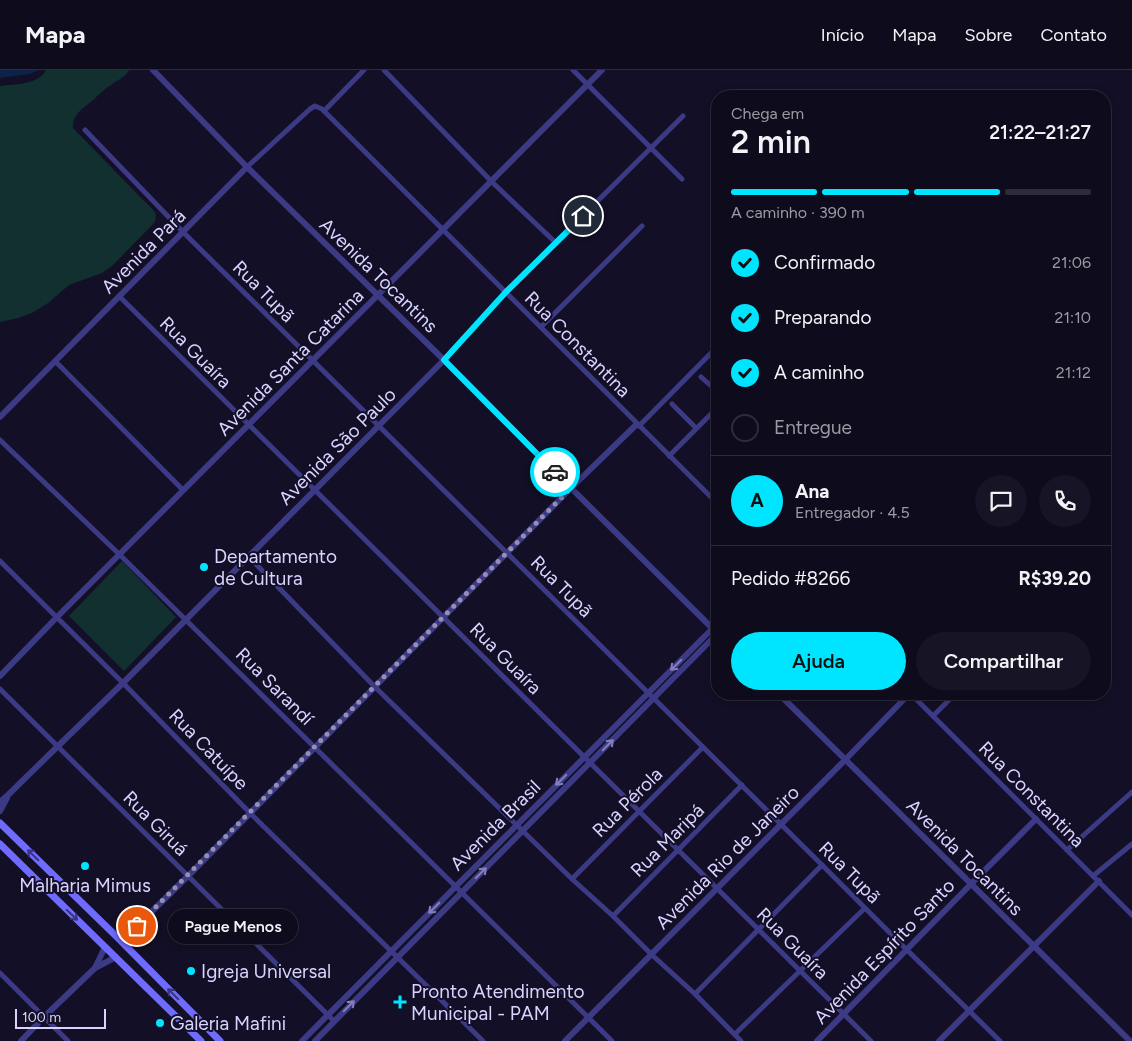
<!DOCTYPE html>
<html lang="pt">
<meta charset="utf-8">
<style>
body{margin:0;font-family:Figtree,sans-serif;background:#171425;color:#f1f3f6;height:100vh;display:flex;flex-direction:column;font-size:19px;white-space:nowrap}
*{box-sizing:border-box;margin:0}
p{font-size:16px;color:#9b9ba3}
.icon{flex:none;width:28px;height:28px;fill:none;stroke:currentColor;stroke-width:2;stroke-linecap:round;stroke-linejoin:round}
.map{position:relative;flex:1;overflow:hidden}
.drawer{position:absolute;left:711px;top:20px;width:400px;height:610px;display:flex;flex-direction:column;background:#0e0b1c;border-radius:20px;box-shadow:0 2px 8px #0003,0 0 0 1px #2e2b3b}
.drawer>*{flex:none}
.scale{position:absolute;left:15px;bottom:12px;width:91px;box-sizing:border-box;padding-left:5px;border:2px solid #d9d4ff;border-top:0;font-size:14px;line-height:18px;white-space:nowrap;color:#d9d4ff;-webkit-text-stroke:4px #130f26;paint-order:stroke}
.pin{position:absolute;display:grid;place-items:center;width:42px;height:42px;color:#fff;margin:-21px;border:2px solid #fff;border-radius:50%;box-shadow:0 1px 5px #0007}
.courier{position:absolute;display:grid;place-items:center;width:50px;height:50px;margin:-25px;border:4px solid #00e5ff;border-radius:50%;background:#fff;color:#222;box-shadow:0 1px 6px #0007}
.bubble{position:absolute;height:35px;border-radius:18px;background:#0e0b1c;box-shadow:0 2px 8px #0003,0 0 0 1px #2e2b3b;font-size:16px;font-weight:600;line-height:35px;text-align:center}
.overview em{font-style:normal;font-weight:600}
.overview div{display:flex;flex-direction:column-reverse}
.overview{display:flex;align-items:center;justify-content:space-between;height:85px;padding:0 20px}
h1{font-size:32px;font-weight:600;line-height:38px}
.bar{display:grid;grid-template-columns:repeat(4,1fr);gap:8px 5px;align-content:center;height:60px;padding:0 20px}
.bar i{height:6px;border-radius:4px;background:#2e2b3b}
.bar .current{background:#00e5ff}
.bar p{grid-column:span 4}
.line{display:flex;align-items:center;gap:12px;padding:0 20px;border-top:1px solid #2e2b3b}
.line div{flex:1}
.round{display:grid;place-items:center;flex:none;width:52px;height:52px;border-radius:26px;background:#171425}
ol{padding:0 20px;list-style:none}
li{display:flex;align-items:center;gap:15px;height:55px}
li p{margin-inline-start:auto}
li .icon{padding:5px;border-radius:50%;background:#00e5ff;color:#111;stroke-width:4}
li:last-child{color:#9b9ba3}
li i{width:28px;height:28px;border:2px solid #2e2b3b;border-radius:50%}
.cta{display:flex;gap:10px;margin-top:auto;padding:10px 20px}
.cta a{flex:1;height:58px;border-radius:30px;background:#00e5ff;color:#111;font-size:20px;font-weight:600;line-height:58px;text-align:center}
.cta a+a{background:#171425;color:#f1f3f6}
header{display:flex;align-items:center;gap:30px;box-sizing:border-box;height:70px;padding:0 25px;background:#0e0b1c;border-bottom:1px solid #2e2b3b}
header strong{font-size:24px}
nav{display:flex;gap:28px;margin-inline-start:auto;font-size:18px}
.map>svg:first-child{display:block}
</style>
<header>
<strong>Mapa</strong>
<nav><a>Início</a><a>Mapa</a><a>Sobre</a><a>Contato</a></nav>
</header>
<div class="map">
<svg width="1132" height="971" viewBox="0 0 1132 971">
<rect width="100%" height="100%" fill="#130f26"/>
<g fill="#12302f">
<path d="M46,0H129C126,7 117,10 111,15C104,19 99,25 93,30C84,38 72,44 73,58L154,141C157,145 156,149 154,153L113,195L102,203L69,215L48,233L32,243L18,248L0,252V16C15,14 38,15 46,0Z"/>
<polygon points="122,491 176,547 124,601 69,546"/>
</g>
<polygon fill="#0c2248" points="0,0 39,0 30,4 0,8"/>
<g fill="none" stroke-linecap="round" stroke-linejoin="round">
<g stroke="#3d3a85" stroke-width="5">
<polyline points="384,0 491,111 556,173"/>
<polyline points="573,0 682,109"/>
<polyline points="324,41 364,0"/>
<polyline points="85,60 183,162 822,795 907,880 1000,971"/>
<polyline points="247,97 310,39 315,36 322,39 718,434"/>
<polyline points="119,226 871,971"/>
<polyline points="541,257 642,156"/>
<polyline points="444,290 505,223 683,46"/>
<polyline points="55,291 183,420"/>
<polyline points="701,307 718,322"/>
<polyline points="672,334 696,358"/>
<polyline points="639,356 718,276"/>
<polyline points="0,370 120,485 612,971"/>
<polyline points="669,386 718,337"/>
<polyline points="248,486 375,617 572,809 613,846 651,884 695,924 741,971"/>
<polyline points="0,491 123,613 250,743 483,971"/>
<polyline points="714,556 718,553"/>
<polyline points="0,619 334,951"/>
<polyline points="911,624 1132,845"/>
<polyline points="933,646 955,624"/>
<polyline points="1067,780 1132,722"/>
<polyline points="1093,806 1132,774"/>
<polyline points="572,809 703,677"/>
<polyline points="613,846 742,715"/>
<polyline points="0,903 68,971"/>
<polyline points="695,924 822,795"/>
<polyline points="735,964 865,838"/>
</g>
<g stroke="#3d3a85" stroke-width="6">
<polyline points="153,0 247,97 444,290 571,418 711,557"/>
<polyline points="0,347 247,97"/>
<polyline points="0,606 57,547 602,0"/>
<polyline points="779,624 1130,971"/>
<polyline points="0,732 9,724 57,677 123,613 444,290"/>
<polyline points="0,741 7,728"/>
<polyline points="116,866 137,856 188,806 571,418 637,354"/>
<polyline points="128,878 137,856"/>
<polyline points="95,898 105,877"/>
<polyline points="21,971 44,947 95,898 116,887"/>
<polyline points="302,971 710,561"/>
<polyline points="315,971 715,566"/>
<polyline points="565,971 846,689 909,624"/>
<polyline points="817,971 971,814 1036,749"/>
<polyline points="939,971 1099,811"/>
</g>
<g stroke="#6f6bff" stroke-width="7">
<polyline points="0,753 116,866 220,971"/>
<polyline points="0,774 201,971"/>
</g>
</g>
<defs><path id="oneway-shaft" d="M-6 0H5M1.5-3L5.5 0L1.5 3" fill="none" stroke-width="1.6" stroke-linecap="round" stroke-linejoin="round" transform="scale(1.25)"/></defs>
<g stroke="#837fbc">
<use href="#oneway-shaft" transform="translate(676 595) rotate(135)"/>
<use href="#oneway-shaft" transform="translate(608 675) rotate(-45)"/>
<use href="#oneway-shaft" transform="translate(561 710) rotate(135)"/>
<use href="#oneway-shaft" transform="translate(481 803) rotate(-45)"/>
<use href="#oneway-shaft" transform="translate(434 838) rotate(135)"/>
<use href="#oneway-shaft" transform="translate(349 936) rotate(-45)"/>
</g>
<g stroke="#38347d">
<use href="#oneway-shaft" transform="translate(33 785) rotate(-136)"/>
<use href="#oneway-shaft" transform="translate(72 845) rotate(44)"/>
<use href="#oneway-shaft" transform="translate(173 924) rotate(-135)"/>
</g>
<g fill="none" stroke-linecap="round" stroke-linejoin="round">
<polyline stroke="#948fb3" stroke-width="5" stroke-dasharray="0 9" points="137,856 571,418 555,402"/>
<polyline stroke="#00e5ff" stroke-width="6" points="555,402 444,290 505,223 583,146"/>
</g>
<g fill="#00e5ff" stroke="#130f26" stroke-width="2">
<circle cx="204" cy="497" r="5"/>
<circle cx="85" cy="796" r="5"/>
<circle cx="191" cy="901" r="5"/>
<path d="M397.5 924.5h5v5h5v5h-5v5h-5v-5h-5v-5h5z"/>
<circle cx="160" cy="953" r="5"/>
</g>
<g text-anchor="middle" stroke-width="4" stroke-linejoin="round" paint-order="stroke">
<g font-size="19" fill="#d9d4ff" stroke="#130f26">
<text transform="translate(143 181) rotate(-45)" y="7">Avenida Pará</text>
<text transform="translate(379 205) rotate(44)" y="7">Avenida Tocantins</text>
<text transform="translate(264 221) rotate(45)" y="7">Rua Tupã</text>
<text transform="translate(578 274) rotate(45)" y="7">Rua Constantina</text>
<text transform="translate(196 282) rotate(45)" y="7">Rua Guaíra</text>
<text transform="translate(290 292) rotate(-45)" y="7">Avenida Santa Catarina</text>
<text transform="translate(337 376) rotate(-45)" y="7">Avenida São Paulo</text>
<text transform="translate(562 516) rotate(45)" y="7">Rua Tupã</text>
<text transform="translate(506 588) rotate(45)" y="7">Rua Guaíra</text>
<text transform="translate(275 616) rotate(45)" y="7">Rua Sarandí</text>
<text transform="translate(209 679) rotate(46)" y="7">Rua Catuípe</text>
<text transform="translate(1032 724) rotate(45)" y="7">Rua Constantina</text>
<text transform="translate(627 732) rotate(-45)" y="7">Rua Pérola</text>
<text transform="translate(156 753) rotate(45)" y="7">Rua Giruá</text>
<text transform="translate(495 755) rotate(-45)" y="7">Avenida Brasil</text>
<text transform="translate(667 770) rotate(-45)" y="7">Rua Maripá</text>
<text transform="translate(727 787) rotate(-45)" y="7">Avenida Rio de Janeiro</text>
<text transform="translate(965 787) rotate(45)" y="7">Avenida Tocantins</text>
<text transform="translate(850 802) rotate(45)" y="7">Rua Tupã</text>
<text transform="translate(793 873) rotate(45)" y="7">Rua Guaíra</text>
<text transform="translate(884 881) rotate(-46)" y="7">Avenida Espírito Santo</text>
</g>
<g font-size="19" fill="#d9d4ff" stroke="#130f26" text-anchor="start">
<text x="214" y="493">Departamento<tspan x="214" dy="22">de Cultura</tspan></text>
<text x="85" y="822" text-anchor="middle">Malharia Mimus</text>
<text x="201" y="908">Igreja Universal</text>
<text x="411" y="928">Pronto Atendimento<tspan x="411" dy="22">Municipal - PAM</tspan></text>
<text x="170" y="960">Galeria Mafini</text>
</g>
</g>
</svg>
<div class="scale">100 m</div>
<div class="pin" style="left:137px;top:856px;background:#ea580c"><svg class="icon" aria-label="bag" viewBox="0 0 24 24"><path d="M5 8h14l-1 12H6zM9 8a3 3 0 0 1 6 0"/></svg></div>
<div class="pin" style="left:583px;top:146px;background:#1f2937"><svg class="icon" aria-label="home" viewBox="0 0 24 24"><path d="M3 11l9-7 9 7M6 9v11h12V9"/></svg></div>
<div class="courier" style="left:555px;top:402px"><svg class="icon" aria-label="car" viewBox="0 0 24 24"><path d="M5 17H2v-5l4-1 3-4h7l3 4 3 1v5h-3M9 17h6M6 11h13"/><circle cx="7" cy="17" r="2"/><circle cx="17" cy="17" r="2"/></svg></div>
<div class="bubble" style="left:168px;top:839px;width:130px">Pague Menos</div>
<section class="drawer">
<div class="overview"><div><h1>2 min</h1><p>Chega em</p></div><em>21:22–21:27</em></div>
<div class="bar"><i class="current"></i><i class="current"></i><i class="current"></i><i></i><p>A caminho · 390 m</p></div>
<ol>
<li><svg class="icon" aria-label="check" viewBox="0 0 24 24"><path d="M5 12l5 5 9-10"/></svg>Confirmado<p>21:06</p></li>
<li><svg class="icon" aria-label="check" viewBox="0 0 24 24"><path d="M5 12l5 5 9-10"/></svg>Preparando<p>21:10</p></li>
<li><svg class="icon" aria-label="check" viewBox="0 0 24 24"><path d="M5 12l5 5 9-10"/></svg>A caminho<p>21:12</p></li>
<li><i></i>Entregue</li>
</ol>
<div class="line" style="height:90px"><b class="round" style="background:#00e5ff;color:#111">A</b><div><b>Ana</b><p>Entregador · 4.5</p></div><a class="round"><svg class="icon" aria-label="chat" viewBox="0 0 24 24"><path d="M4 5h16v11H9l-5 4z"/></svg></a><a class="round"><svg class="icon" aria-label="phone" viewBox="0 0 24 24"><path d="M5 4h4l2 5-3 2q2 4 5 5l2-3 5 2v4C11 20 4 13 5 4z"/></svg></a></div>
<div class="line" style="height:65px"><div>Pedido #8266</div><b>R$39.20</b></div>
<div class="cta"><a>Ajuda</a><a>Compartilhar</a></div>
</section>
</div>
